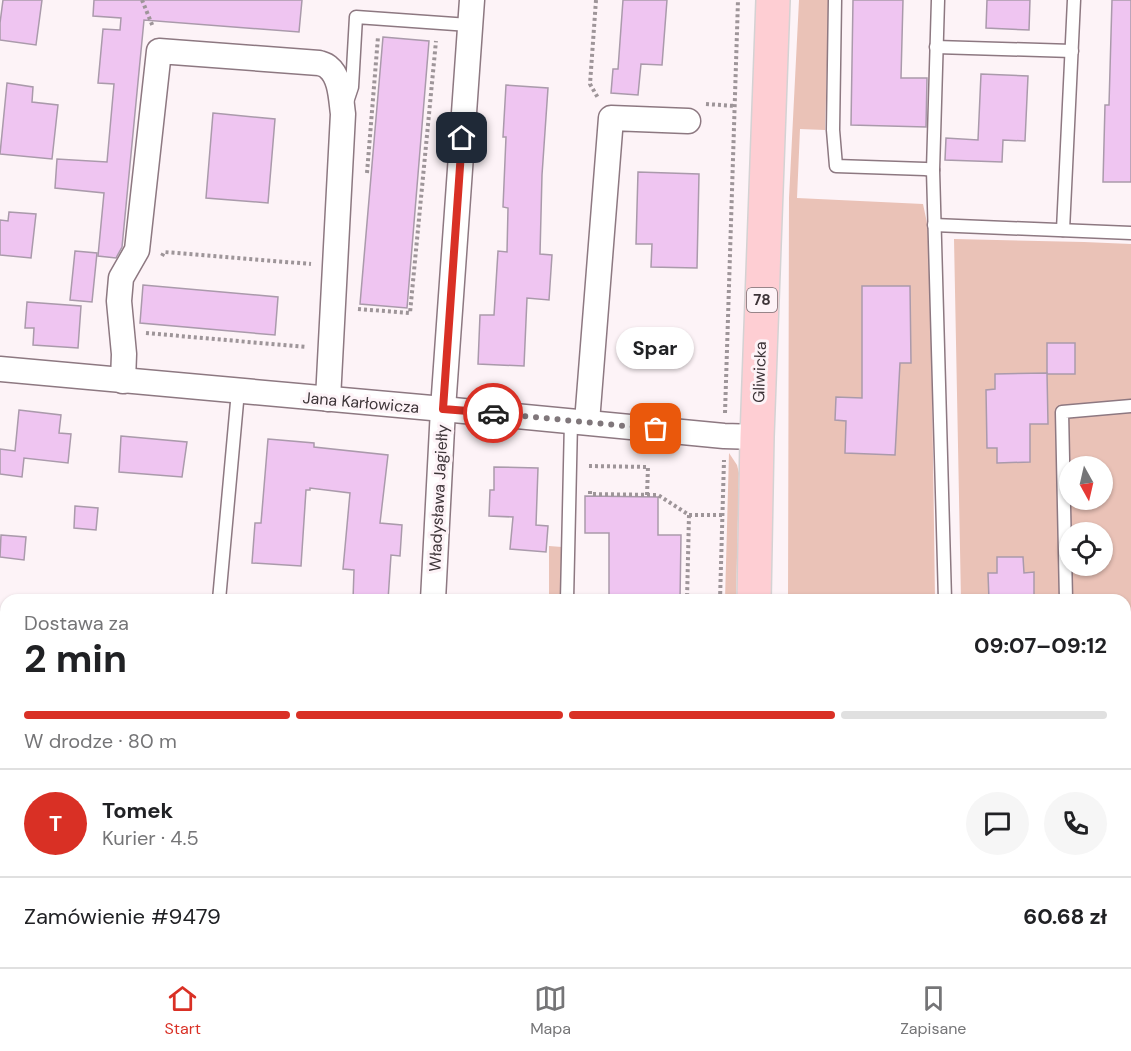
<!DOCTYPE html>
<html lang="pl">
<meta charset="utf-8">
<style>
body{margin:0;font-family:"DM Sans",sans-serif;background:#f6f6f6;color:#202124;height:100vh;display:flex;flex-direction:column;font-size:22px;white-space:nowrap}
*{box-sizing:border-box;margin:0}
p{font-size:20px;color:#757577}
.icon{flex:none;width:33px;height:33px;fill:none;stroke:currentColor;stroke-width:2;stroke-linecap:round;stroke-linejoin:round}
.map{position:relative;flex:1;overflow:hidden}
.details{position:absolute;left:0px;top:594px;width:1131px;height:374px;display:flex;flex-direction:column;background:#fff;border-radius:18px 18px 0 0;box-shadow:0 2px 4px #0004}
.details>*{flex:none}
.needle{width:39px;rotate:172deg}
.buttons{position:absolute;left:1059px;top:456px;display:grid;gap:12px}
.buttons a{display:grid;place-items:center;width:54px;height:54px;border-radius:50%;background:#fff;box-shadow:0 2px 4px #0004;font-size:30px}
.pin{position:absolute;display:grid;place-items:center;width:51px;height:51px;color:#fff;margin:-26px;border-radius:12px;box-shadow:0 3px 9px #0006}
.courier{position:absolute;display:grid;place-items:center;width:60px;height:60px;margin:-30px;border:4px solid #d93025;border-radius:50%;background:#fff;color:#222;box-shadow:0 2px 8px #0007}
.bubble{position:absolute;height:42px;border-radius:21px;background:#fff;box-shadow:0 2px 4px #0004;font-size:20px;font-weight:700;line-height:42px;text-align:center}
.headline em{font-style:normal;font-weight:700}
.headline div{display:flex;flex-direction:column-reverse}
.headline{display:flex;align-items:center;justify-content:space-between;height:102px;padding:0 24px}
h1{font-size:39px;font-weight:700;line-height:45px}
.bar{display:grid;grid-template-columns:repeat(4,1fr);gap:9px 6px;align-content:center;height:72px;padding:0 24px}
.bar i{height:8px;border-radius:4px;background:#e0e0e0}
.bar .selected{background:#d93025}
.bar p{grid-column:span 4}
.line{display:flex;align-items:center;gap:15px;padding:0 24px;border-top:2px solid #e0e0e0}
.line div{flex:1}
.round{display:grid;place-items:center;flex:none;width:63px;height:63px;border-radius:32px;background:#f6f6f6}
.tabs{display:flex;justify-content:space-around;align-items:center;height:84px;border-top:2px solid #e0e0e0;background:#fff;font-size:16px;color:#757577}
.tabs a{display:grid;justify-items:center;gap:3px}
.tabs .selected{color:#d93025}
.map>svg:first-child{display:block}
</style>
<div class="map">
<svg width="1131" height="967" viewBox="0 0 1131 967">
<rect width="100%" height="100%" fill="#fdf3f7"/>
<g fill="#eac2b7" fill-rule="evenodd">
<polygon points="799,0 829,0 825,130 800,129 797,198 923,204 930,237 935,600 788,600 789,198"/>
<path d="M954,239L1084,242L1131,244V733H1125V600H961ZM1070,466H1102V500H1070ZM1070,532H1102V566H1070Z"/>
<polygon points="729,453 737,465 739,473 736,600 725,600"/>
<polygon points="549,546 562,547 560,600 549,600"/>
<polygon points="218,962 415,962 415,967 217,967"/>
<polygon points="544,962 571,962 569,962 569,967 544,967"/>
<polygon points="793,962 940,962 940,967 794,967"/>
</g>
<g fill="#efc5f1" stroke="#aa9aab" stroke-width="1.5">
<polygon points="3,0 42,0 36,45 0,40 0,23"/>
<polygon points="94,0 302,0 299,32 144,20 122,247 116,258 98,256 104,193 55,188 57,159 107,162 114,84 98,83 103,29 120,30 121,18 93,16"/>
<polygon points="623,0 667,0 662,65 641,64 638,95 611,93 613,69 618,69"/>
<polygon points="853,0 903,0 901,78 927,78 926,127 851,125"/>
<polygon points="987,0 1030,0 1029,30 986,28"/>
<polygon points="1112,0 1131,0 1131,182 1103,182 1105,105 1109,105"/>
<polygon points="383,37 429,41 407,308 360,304"/>
<polygon points="981,74 1028,76 1025,141 1003,140 1002,162 945,160 946,138 978,140"/>
<polygon points="7,83 33,87 32,102 58,105 52,159 0,154"/>
<polygon points="506,85 548,88 542,175 540,254 552,255 549,300 527,298 524,366 478,364 480,315 494,315 498,251 507,252 508,208 503,207 506,137 503,137"/>
<polygon points="213,113 275,119 268,203 206,198"/>
<polygon points="638,172 699,174 697,268 651,267 652,244 636,244"/>
<polygon points="9,212 36,214 31,258 0,255 0,220 8,221"/>
<polygon points="75,251 97,253 92,302 70,300"/>
<polygon points="143,285 278,297 275,335 140,323"/>
<polygon points="862,286 910,286 911,363 900,363 895,455 845,453 846,421 835,420 836,397 862,398"/>
<polygon points="27,302 81,306 78,348 33,345 34,328 25,328"/>
<rect x="1047" y="343" width="28" height="31"/>
<polygon points="1047,373 1048,424 1030,424 1030,462 997,463 997,448 987,448 986,390 995,389 995,374"/>
<polygon points="19,410 61,415 59,433 71,434 68,463 24,458 22,477 0,474 0,449 15,451"/>
<polygon points="121,436 187,442 182,477 119,472"/>
<polygon points="268,439 314,443 314,447 388,455 380,523 402,525 400,556 391,555 388,600 353,600 354,570 343,569 350,493 310,488 310,490 306,490 301,566 252,563 255,523 261,523"/>
<polygon points="494,467 538,468 536,525 548,526 546,552 510,549 513,517 489,516 490,490 494,490"/>
<polygon points="585,496 658,497 658,535 681,535 680,600 609,600 609,533 585,533"/>
<polygon points="75,506 98,508 96,530 74,528"/>
<polygon points="1,535 26,537 24,560 0,557"/>
<polygon points="997,557 1023,557 1024,573 1034,572 1034,600 989,600 988,573 997,573"/>
</g>
<g fill="none" stroke-linecap="round" stroke-linejoin="round">
<defs>
<g id="service">
<polyline points="835,0 833,130 836,166 925,169 933,170"/>
<polyline points="938,0 933,170 945,600"/>
<polyline points="936,47 1072,51"/>
<polyline points="347,102 352,87 356,17 469,25"/>
<polyline points="934,225 1131,233"/>
<polyline points="1063,230 1074,0"/>
<polyline points="219,600 238,391"/>
<polyline points="567,600 571,421"/>
<polyline points="1066,600 1062,412 1131,406"/>
<polyline points="1125,743 1131,743"/>
<polyline points="951,962 951,967"/>
<polyline points="49,967 50,962"/>
<polyline points="663,967 663,962"/>
<polyline points="1009,967 1033,962"/>
</g>
<g id="minor">
<polyline points="0,369 443,409 724,436 757,437"/>
<path d="M123,381L124,354L119,301L121,278L137,250L159,51L319,63C322,64 326,65 328,67C341,77 341,100 343,114L328,399"/>
<polyline points="587,422 611,118 688,121"/>
<polyline points="433,600 443,409 472,0"/>
<polyline points="431,962 431,967"/>
</g>
<g id="primary">
<polyline points="754,600 757,437 773,0"/>
<polyline points="759,962 759,967"/>
</g>
</defs>
<use href="#service" stroke="#8d7881" stroke-width="15"/>
<use href="#minor" stroke="#8d7881" stroke-width="27"/>
<use href="#primary" stroke="#d4d2d3" stroke-width="36"/>
<g stroke="#9e9599" stroke-width="4" stroke-dasharray="3 3" stroke-linecap="butt">
<polyline points="142,0 153,27"/>
<polyline points="596,0 590,84 598,98"/>
<polyline points="706,104 735,106"/>
<polyline points="367,173 378,37"/>
<polyline points="162,256 164,252 311,264"/>
<polyline points="358,309 410,313 436,41"/>
<polyline points="146,333 306,347"/>
<polyline points="725,413 738,0"/>
<polyline points="589,466 648,467 647,495"/>
<polyline points="590,491 590,494 658,495 689,515 687,600"/>
<polyline points="689,515 722,515"/>
<polyline points="720,600 724,460"/>
<polyline points="574,962 574,967"/>
<polyline points="722,962 722,967"/>
</g>
<use href="#service" stroke="#fff" stroke-width="12"/>
<use href="#minor" stroke="#fff" stroke-width="24"/>
<use href="#primary" stroke="#feced3" stroke-width="33"/>
</g>
<g fill="none" stroke-linecap="round" stroke-linejoin="round">
<polyline stroke="#80777b" stroke-width="6" stroke-dasharray="0 10.8" points="493,413 656,429"/>
<polyline stroke="#d93025" stroke-width="8" points="462,138 443,409 493,413"/>
</g>
<g text-anchor="middle" stroke-width="6" stroke-linejoin="round" paint-order="stroke">
<rect fill="#fdf3f7" stroke="#776d71" stroke-width="1.5" x="747" y="288" width="30" height="24" rx="4.5"/>
<g font-size="15" font-weight="bold" fill="#3d3438">
<text x="762" y="305">78</text>
</g>
<g font-size="16" fill="#3d3438" stroke="#fdf3f7">
<text transform="translate(759 372) rotate(-88)" y="6">Gliwicka</text>
<text transform="translate(361 402) rotate(5)" y="6">Jana Karłowicza</text>
<text transform="translate(438 498) rotate(-87)" y="6">Władysława Jagiełły</text>
</g>
</g>
</svg>
<div class="buttons">
<a><svg class="needle" viewBox="-14 -14 28 28"><path d="M0-13l5 13h-10z" fill="#e53935"/><path d="M0 13l5-13h-10z" fill="#757577"/></svg></a>
<a><svg class="icon" aria-label="locate" viewBox="0 0 24 24"><circle cx="12" cy="12" r="6"/><path d="M12 2v4M12 18v4M2 12h4M18 12h4"/></svg></a>
</div>
<div class="pin" style="left:656px;top:429px;background:#ea580c"><svg class="icon" aria-label="bag" viewBox="0 0 24 24"><path d="M5 8h14l-1 12H6zM9 8a3 3 0 0 1 6 0"/></svg></div>
<div class="pin" style="left:462px;top:138px;background:#1f2937"><svg class="icon" aria-label="home" viewBox="0 0 24 24"><path d="M3 11l9-7 9 7M6 9v11h12V9"/></svg></div>
<div class="courier" style="left:493px;top:413px"><svg class="icon" aria-label="car" viewBox="0 0 24 24"><path d="M5 17H2v-5l4-1 3-4h7l3 4 3 1v5h-3M9 17h6M6 11h13"/><circle cx="7" cy="17" r="2"/><circle cx="17" cy="17" r="2"/></svg></div>
<div class="bubble" style="left:616px;top:327px;width:78px">Spar</div>
<section class="details">
<div class="headline"><div><h1>2 min</h1><p>Dostawa za</p></div><em>09:07–09:12</em></div>
<div class="bar"><i class="selected"></i><i class="selected"></i><i class="selected"></i><i></i><p>W drodze · 80 m</p></div>
<div class="line" style="height:108px"><b class="round" style="background:#d93025;color:#fff">T</b><div><b>Tomek</b><p>Kurier · 4.5</p></div><a class="round"><svg class="icon" aria-label="chat" viewBox="0 0 24 24"><path d="M4 5h16v11H9l-5 4z"/></svg></a><a class="round"><svg class="icon" aria-label="phone" viewBox="0 0 24 24"><path d="M5 4h4l2 5-3 2q2 4 5 5l2-3 5 2v4C11 20 4 13 5 4z"/></svg></a></div>
<div class="line" style="height:78px"><div>Zamówienie #9479</div><b>60.68 zł</b></div>
</section>
</div>
<nav class="tabs">
<a class="selected"><svg class="icon" aria-label="home" viewBox="0 0 24 24"><path d="M3 11l9-7 9 7M6 9v11h12V9"/></svg>Start</a>
<a><svg class="icon" aria-label="map" viewBox="0 0 24 24"><path d="M3 6l6-2 6 2 6-2v14l-6 2-6-2-6 2zM9 4v14M15 6v14"/></svg>Mapa</a>
<a><svg class="icon" aria-label="saved" viewBox="0 0 24 24"><path d="M7 4h10v16l-5-4-5 4z"/></svg>Zapisane</a>
</nav>
